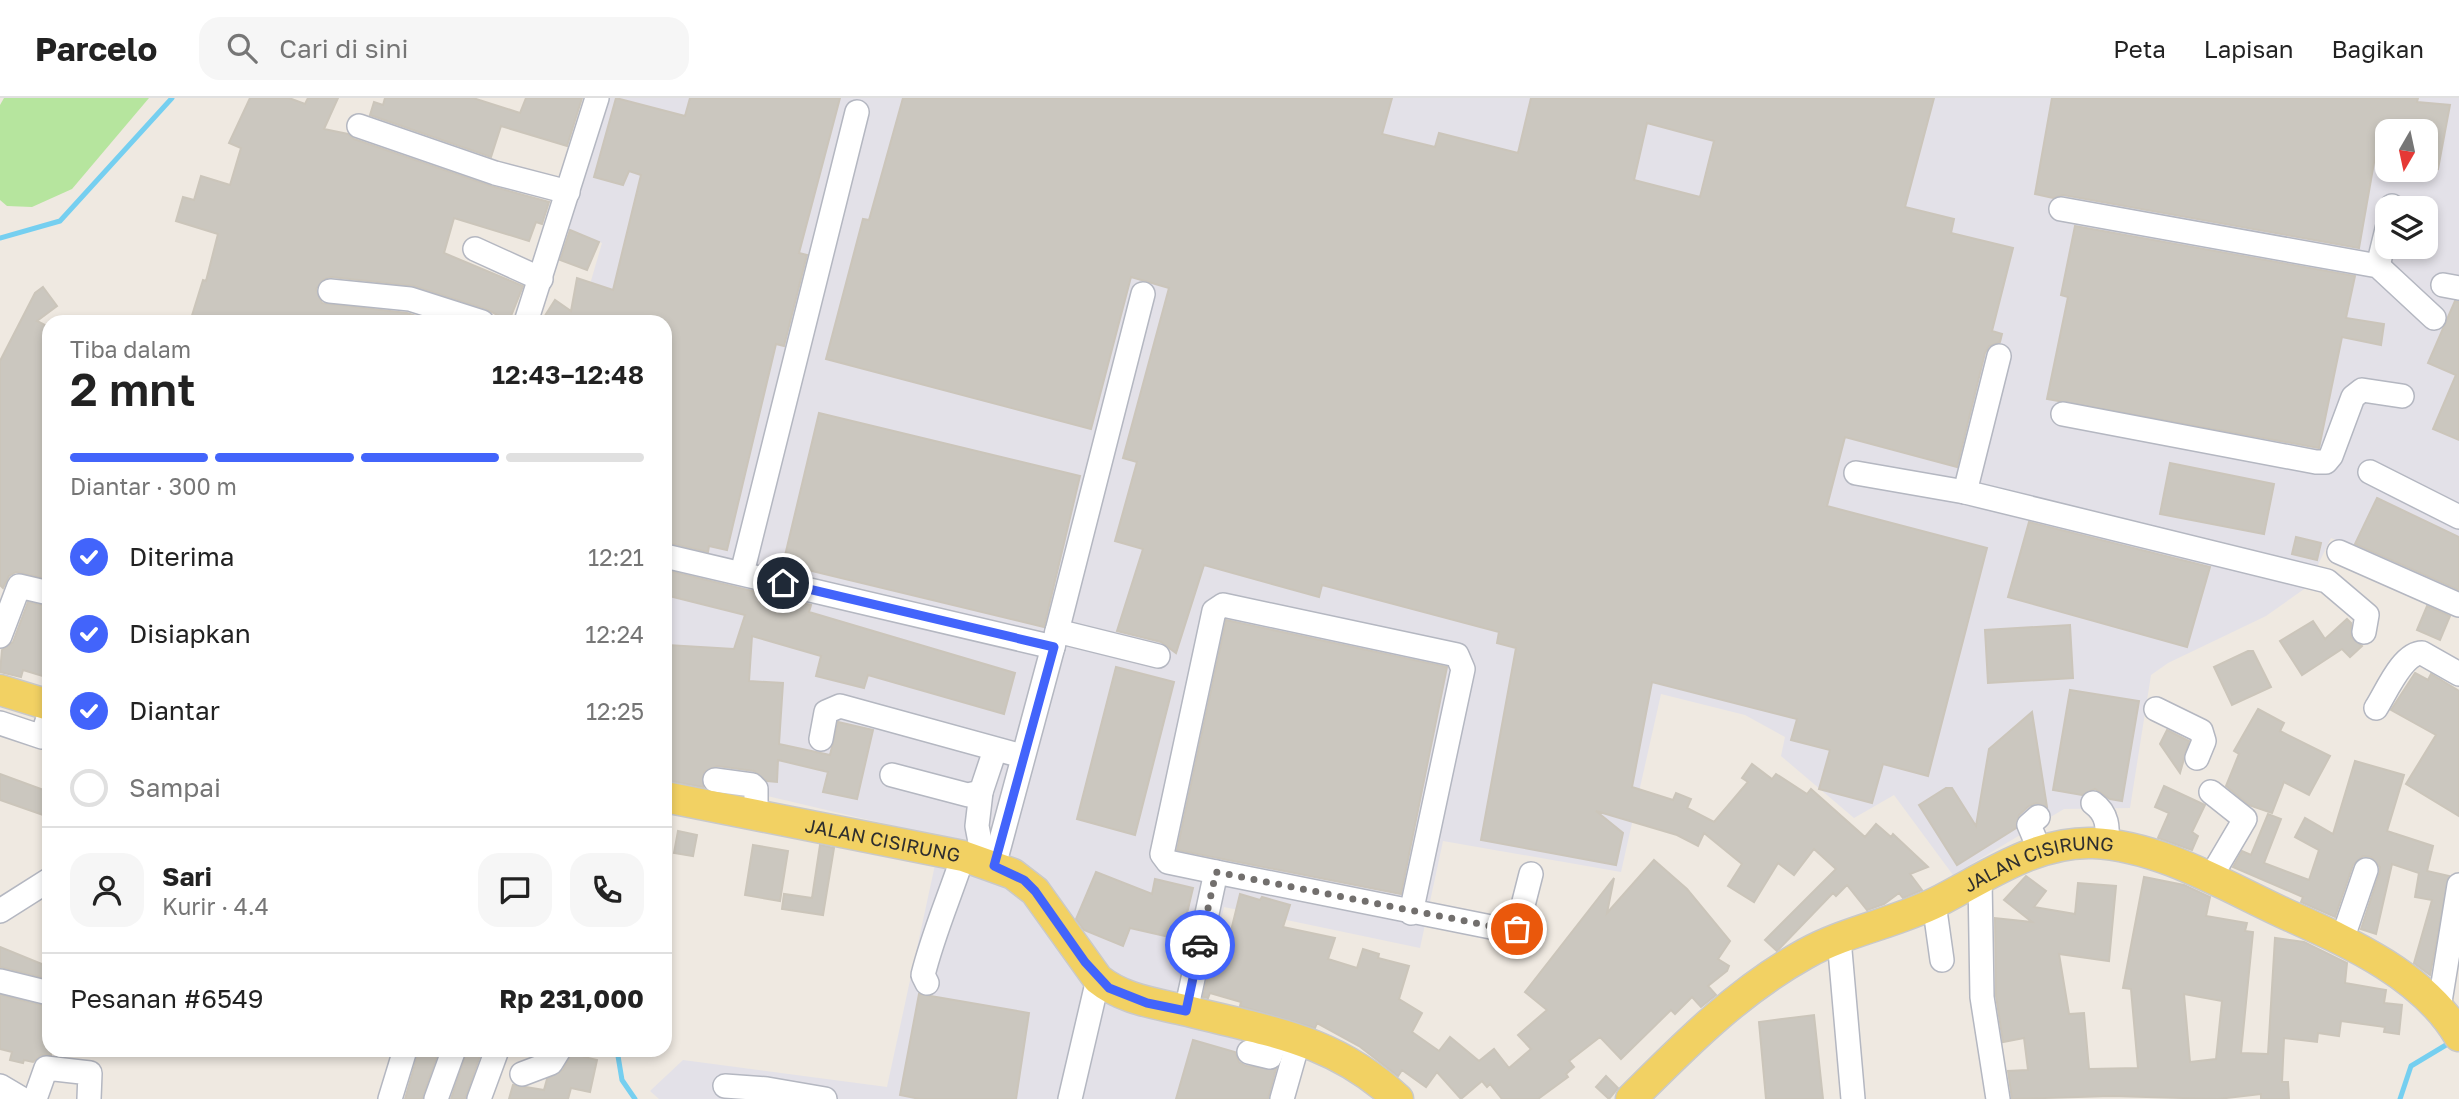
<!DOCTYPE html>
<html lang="id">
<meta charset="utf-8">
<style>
body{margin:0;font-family:"Golos Text",sans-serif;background:#f6f6f6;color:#222;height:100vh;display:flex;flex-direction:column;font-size:26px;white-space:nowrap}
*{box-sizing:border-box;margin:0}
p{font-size:23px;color:#767676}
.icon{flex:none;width:38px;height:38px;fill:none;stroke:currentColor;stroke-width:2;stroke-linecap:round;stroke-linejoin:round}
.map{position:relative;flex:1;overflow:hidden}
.panel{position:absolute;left:42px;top:217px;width:630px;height:742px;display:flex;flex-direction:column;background:#fff;border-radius:21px;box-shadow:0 4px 10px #0003}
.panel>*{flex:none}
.needle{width:46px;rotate:189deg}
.controls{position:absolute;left:2375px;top:21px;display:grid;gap:14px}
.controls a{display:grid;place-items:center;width:63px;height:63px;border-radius:14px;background:#fff;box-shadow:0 4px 10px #0003;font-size:35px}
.pin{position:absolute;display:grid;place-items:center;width:60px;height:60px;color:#fff;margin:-30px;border:4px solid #fff;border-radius:50%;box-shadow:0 2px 7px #0007}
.courier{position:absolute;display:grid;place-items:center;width:70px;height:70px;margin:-35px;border:5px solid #4264fb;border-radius:50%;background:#fff;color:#222;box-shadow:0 2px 9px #0007}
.overview em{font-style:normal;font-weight:600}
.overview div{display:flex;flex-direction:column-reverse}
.overview{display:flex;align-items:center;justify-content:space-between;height:119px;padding:0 28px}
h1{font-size:46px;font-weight:600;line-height:52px}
.bar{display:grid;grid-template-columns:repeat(4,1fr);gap:10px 7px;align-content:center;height:84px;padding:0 28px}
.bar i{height:9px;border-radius:5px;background:#e0e0e0}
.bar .selected{background:#4264fb}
.bar p{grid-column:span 4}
.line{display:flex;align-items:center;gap:18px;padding:0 28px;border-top:2px solid #e0e0e0}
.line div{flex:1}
.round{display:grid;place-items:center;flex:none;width:74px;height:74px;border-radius:21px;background:#f6f6f6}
ol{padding:0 28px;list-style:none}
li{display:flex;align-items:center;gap:21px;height:77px}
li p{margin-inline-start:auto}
li .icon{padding:7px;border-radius:50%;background:#4264fb;color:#fff;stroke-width:4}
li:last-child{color:#767676}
li i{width:38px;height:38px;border:4px solid #e0e0e0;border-radius:50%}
header{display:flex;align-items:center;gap:42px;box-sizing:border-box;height:98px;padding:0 35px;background:#fff;border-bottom:2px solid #e0e0e0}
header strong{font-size:33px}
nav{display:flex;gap:38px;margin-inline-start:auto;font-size:24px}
.search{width:490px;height:63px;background:#f6f6f6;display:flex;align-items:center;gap:18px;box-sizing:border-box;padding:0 24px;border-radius:21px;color:#767676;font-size:26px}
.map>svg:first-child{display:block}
</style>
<header>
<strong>Parcelo</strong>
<div class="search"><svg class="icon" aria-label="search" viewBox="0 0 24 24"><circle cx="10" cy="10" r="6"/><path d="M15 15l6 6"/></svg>Cari di sini</div>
<nav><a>Peta</a><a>Lapisan</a><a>Bagikan</a></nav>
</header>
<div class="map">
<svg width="2459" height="1001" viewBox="0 0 2459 1001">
<rect width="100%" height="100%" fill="#efe9e1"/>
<path fill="#e3e1e8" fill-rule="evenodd" d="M608,0H2459V497L2331,440L2307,489L2266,518L2168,565L2151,577L2130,710L2064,711L1953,777L1894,697L1854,720L1781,658L1785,639L1745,617L1661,596L1621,774L1443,743L1420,850L1224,809L1198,931L1290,950L1275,1001H659L650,993L683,962L887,989L941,739L665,674V224H579L602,145L566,133ZM2387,33H2426V72H2387ZM2387,110H2426V149H2387Z"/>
<polygon fill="#b6e59e" points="4,0 149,0 72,91 32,109 7,108 0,102 0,7"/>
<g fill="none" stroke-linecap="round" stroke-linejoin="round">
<g stroke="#75cff0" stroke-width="5">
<polyline points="0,140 60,123 172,0"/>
<polyline points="665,552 668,521"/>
<polyline points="617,952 622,982 635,1001"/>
<polyline points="2400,1001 2411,968 2451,944"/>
</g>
</g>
<g fill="#cbc7bf" stroke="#cbc5ba" stroke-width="2" fill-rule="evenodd">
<polygon points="250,0 289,0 305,6 308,0 338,0 324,31 348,36 354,41 491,88 549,104 542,126 536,124 529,143 454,120 444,155 523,188 509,223 486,211 414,188 331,179 324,181 316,191 322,205 407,215 425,221 425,224 232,224 216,219 214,224 190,224 203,182 206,183 218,136 176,123 183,99 194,102 201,78 230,87 241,50 229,45"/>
<polygon points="385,0 473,0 520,15 526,0 582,0 567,48 501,28 491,59 370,17 374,4 383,7"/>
<polygon points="616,0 685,18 690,0 840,0 799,155 807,157 784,248 776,246 727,452 709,448 708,454 665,444 665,224 541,224 555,202 571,213 577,180 613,192 641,77 629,73 623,87 594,79"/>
<path d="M903,0H1392L1382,36L1435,49L1439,35L1518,55L1531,0H1934L1905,109L1954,121L1951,135L2013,150L1992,233L2002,236L2000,244L1989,248L1985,255L1957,369L1845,339L1827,408L1987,450L1928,678L1883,666L1872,705L1819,691L1830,652L1791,642L1797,621L1652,584L1632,689L1673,702L1676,695L1691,701L1687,710L1714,724L1748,684L1742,680L1752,666L1772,681L1776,676L1807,696L1811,691L1865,739L1876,726L1891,739L1893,736L1928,769L1910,776L1922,792L1903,800L1899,795L1884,806L1867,812L1847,787L1836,798L1833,795L1777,853L1765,842L1836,771L1814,751L1794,777L1778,765L1754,804L1728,788L1742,766L1704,735L1698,748L1677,737L1596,713L1623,735L1616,767L1481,742L1516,550L1497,545L1499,534L1322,487L1319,499L1204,467L1176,555L1161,544L1117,533L1143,451L1115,443L1137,364L1123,360L1169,190L1131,179L1091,331L826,261L863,121L869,122ZM1647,25L1714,43L1700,99L1634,82Z"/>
<polygon points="2052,0 2418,0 2417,4 2450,7 2438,71 2426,69 2426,33 2387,33 2387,61 2375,59 2359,150 2063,97 2053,100 2035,96"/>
<polygon points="2075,128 2355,178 2346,220 2384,226 2381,247 2342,239 2319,350 2047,301 2068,199 2061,197"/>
<polygon points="570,132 599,144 587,172 560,162"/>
<polygon points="43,189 57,208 37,223 49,229 49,481 16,474 9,478 3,490 0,487 0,263 35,195"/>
<polygon points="2455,203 2459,204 2459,342 2433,331 2456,277 2428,265"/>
<polygon points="819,315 1080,378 1044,529 783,466"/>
<polygon points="2170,365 2274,386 2264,436 2160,416"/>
<polygon points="2377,400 2459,439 2459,492 2355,446"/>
<polygon points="2029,424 2210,469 2187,549 2008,499"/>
<polygon points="2296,439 2321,445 2317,462 2292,456"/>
<polygon points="665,472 811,507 809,514 1015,575 1004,616 868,577 864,590 816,578 821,558 752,538 749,583 783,585 779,646 830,657 838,624 873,632 857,701 823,694 828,674 778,662 777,684 767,683 754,673 717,668 704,674 703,689 665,682 668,547 734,551 745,517 665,497"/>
<polygon points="28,504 49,509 49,580 23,572 21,579 0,574 2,552 13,544"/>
<polygon points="2427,508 2450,518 2440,542 2417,532"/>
<polygon points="2347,521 2351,525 2351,539 2362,548 2350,559 2342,551 2302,577 2280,543 2313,523 2325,541"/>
<polygon points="1226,522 1447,569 1401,796 1177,752"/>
<polygon points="2070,527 2073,580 1988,585 1985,532"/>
<polygon points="2248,553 2253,553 2271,589 2232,607 2214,569"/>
<polygon points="1116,569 1174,584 1135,737 1077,721"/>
<polygon points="2415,575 2428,582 2431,576 2459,593 2459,718 2406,686 2436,637 2391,612"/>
<polygon points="2070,592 2139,603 2122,703 2110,701 2095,691 2082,697 2053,692"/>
<polygon points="2258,611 2284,625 2280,633 2330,658 2309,697 2284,684 2272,715 2249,707 2226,688 2239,656 2234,653"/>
<polygon points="2032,614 2047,709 2036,705 2029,708 2019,717 2016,730 1957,767 1919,707 1946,690 1952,690 1976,728 1989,651"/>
<polygon points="2167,632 2189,643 2180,675 2160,646"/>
<polygon points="2355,663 2404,677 2387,733 2433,748 2427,773 2449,778 2430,877 2414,865 2432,802 2415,799 2419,775 2392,766 2376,836 2361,831 2379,776 2380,769 2371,759 2363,758 2353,767 2335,819 2301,804 2303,799 2233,769 2242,753 2251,757 2268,716 2281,721 2264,765 2309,782 2319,752 2295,739 2305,720 2333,736"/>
<polygon points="0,676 49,694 49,719 0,702"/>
<polygon points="2164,688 2205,707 2192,734 2198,738 2192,752 2158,740 2169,715 2155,709"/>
<polygon points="678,733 697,737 693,758 674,755"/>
<polygon points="753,747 788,753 780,803 745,797"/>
<polygon points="820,747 834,750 823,817 782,811 784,796 812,800"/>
<polygon points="1654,762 1687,791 1730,843 1718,861 1729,868 1727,873 1708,888 1716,897 1701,909 1692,899 1675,916 1671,912 1621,961 1600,939 1569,963 1574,969 1566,976 1568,979 1538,1001 1502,1001 1490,986 1487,989 1482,983 1461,1001 1437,974 1426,989 1402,972 1398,978 1359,948 1317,925 1315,930 1240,908 1241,904 1210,895 1208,900 1203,899 1217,837 1229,841 1240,796 1260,802 1262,799 1290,807 1283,829 1335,840 1328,861 1357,870 1363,851 1379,856 1378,860 1409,868 1399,901 1422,915 1412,934 1439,953 1450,939 1479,963 1494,951 1509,970 1531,951 1518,937 1547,912 1525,894 1614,780 1607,815"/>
<polygon points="1096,774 1152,796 1155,781 1193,790 1184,828 1190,830 1187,843 1130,830 1123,848 1084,832 1076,821"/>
<path d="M2026,778L2046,793L2034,809L2075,816L2078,785L2116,788L2109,863L2059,856L2069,916L2084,915L2089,971L2138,970L2131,891L2123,890L2144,779L2184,787L2210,799L2206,818L2247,825L2245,833L2253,834L2241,955L2268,956L2275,840L2304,844L2347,865L2345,885L2386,892L2384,905L2402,907L2399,936L2384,934L2385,929L2341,923L2339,938L2318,935L2317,944L2284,940L2282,984H2288L2289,1001H2261V996L2218,1001L2111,998L2012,1001L2008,973L2028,972L2024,940L2003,944L1996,898L1995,820L2032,824L2004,802ZM2184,896L2222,903L2216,961L2190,964Z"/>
<polygon points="0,849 49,869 49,881 0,869"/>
<polygon points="919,896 1029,915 1016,1001 920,1001 900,997"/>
<polygon points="0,897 49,909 51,957 41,957 33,964 24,962 23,965 10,962 12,954 0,951"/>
<polygon points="1814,917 1823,1001 1766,1001 1759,924"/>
<polygon points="1193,942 1235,954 1239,964 1246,968 1276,971 1268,1001 1176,1001"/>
<polygon points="419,952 439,952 422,1001 405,1001"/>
<polygon points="467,952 482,952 465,1001 451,1001"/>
<polygon points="573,952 586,952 584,959 597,962 590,994 571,990 568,1001 509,1001 513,987 544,992 547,981 563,972"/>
<polygon points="1606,978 1618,990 1609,1001 1596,989"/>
</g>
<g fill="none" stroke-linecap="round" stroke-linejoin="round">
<defs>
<g id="minor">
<polyline points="359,28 495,75 568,94"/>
<polyline points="2392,110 2392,108"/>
<polyline points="2061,111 2378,168 2434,220"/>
<polyline points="475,151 541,181"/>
<polyline points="2378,168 2387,131"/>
<polyline points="2443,187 2459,190"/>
<polyline points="330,193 410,201 482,224"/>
<polyline points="526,224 597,0"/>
<polyline points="1999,258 1965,394 2327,483 2367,517 2364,534"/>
<polyline points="2063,316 2316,364 2326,364 2331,358 2353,299 2362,292 2402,298"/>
<polyline points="2370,374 2459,419"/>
<polyline points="1856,375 1965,394"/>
<polyline points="2339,454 2459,507"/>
<polyline points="665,458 1053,549"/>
<polyline points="742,475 857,14"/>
<polyline points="1057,533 1158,558"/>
<polyline points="0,538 19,488 49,495"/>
<path d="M2376,610C2386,595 2402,555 2422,555L2459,576"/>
<polyline points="2156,611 2201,633 2204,643 2197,660"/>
<polyline points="0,625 42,639 49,617"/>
<polyline points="821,641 826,614 840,608 1022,658"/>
<polyline points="892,677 968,697 981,694 995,652"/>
<polyline points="715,682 752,687 756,691 756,718"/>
<polyline points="981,694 977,728 984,765"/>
<path d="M2093,705C2108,716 2108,729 2107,747"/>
<polyline points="2038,719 2029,727 2040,753"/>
<polyline points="994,768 1053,549 1143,196"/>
<polyline points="1216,774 1168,764 1162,756 1214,513 1223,507 1457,557 1463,571 1411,815"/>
<polyline points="1980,781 1982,899 1998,1001"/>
<polyline points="2209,782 2245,721 2211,694"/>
<polyline points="1934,805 1942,862"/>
<polyline points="0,813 49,782"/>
<polyline points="1839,841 1853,1001"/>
<polyline points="2342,842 2366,772"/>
<polyline points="0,883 49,895"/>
<path d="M927,885L923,877C933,836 950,798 963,758"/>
<polyline points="2439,910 2459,787"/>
<polyline points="1186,913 1216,774 1511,833 1517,831 1531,776"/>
<polyline points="1249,954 1270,959 1278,937"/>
<polyline points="522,976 551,965 559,952"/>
<polyline points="0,988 22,1001"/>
<polyline points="725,988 767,991 825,1001"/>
<polyline points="35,1001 46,970 90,975 89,1001"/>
<polyline points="390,1001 405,952"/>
<polyline points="436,1001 453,954"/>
<polyline points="479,1001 497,952"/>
<polyline points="1070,1001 1098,881"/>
<polyline points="1282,1001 1299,941"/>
</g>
<g id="major">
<polyline points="0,592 49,607"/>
<path id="s1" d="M665,699L963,758L1013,776L1035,793L1098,881C1124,902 1155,905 1188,913C1271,934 1333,941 1398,1001"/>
<path id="s2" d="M1631,1001C1685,947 1737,894 1805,856C1846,833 1895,825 1937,804C1986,779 2036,743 2093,745C2162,748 2228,790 2290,818C2350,845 2424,878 2459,938"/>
</g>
</defs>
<use href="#minor" stroke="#b4b7c1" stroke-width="26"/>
<use href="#major" stroke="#c9c9c9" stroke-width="33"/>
<use href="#minor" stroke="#fff" stroke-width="23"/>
<use href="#major" stroke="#f2d163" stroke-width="30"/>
</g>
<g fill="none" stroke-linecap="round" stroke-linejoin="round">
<polyline stroke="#726f6d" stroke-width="7" stroke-dasharray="0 12.6" points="1200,847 1216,774 1511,832 1517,831"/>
<polyline stroke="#4264fb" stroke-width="9" points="783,485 1054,549 994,768 1024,782 1035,793 1085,864 1109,890 1147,905 1186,913 1200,847"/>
</g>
<g text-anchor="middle" stroke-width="5" stroke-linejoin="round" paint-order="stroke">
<g font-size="19" fill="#2e2e2e" stroke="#fff">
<text dy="7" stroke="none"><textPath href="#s1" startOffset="222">JALAN CISIRUNG</textPath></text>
<text dy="7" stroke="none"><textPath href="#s2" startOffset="480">JALAN CISIRUNG</textPath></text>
</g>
</g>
</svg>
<div class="controls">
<a><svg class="needle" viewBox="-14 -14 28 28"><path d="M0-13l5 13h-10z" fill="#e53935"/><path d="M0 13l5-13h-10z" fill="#767676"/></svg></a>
<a><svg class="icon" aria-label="layers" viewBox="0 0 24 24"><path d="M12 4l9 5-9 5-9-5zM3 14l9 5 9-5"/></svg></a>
</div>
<div class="pin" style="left:1517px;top:831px;background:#ea580c"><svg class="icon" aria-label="bag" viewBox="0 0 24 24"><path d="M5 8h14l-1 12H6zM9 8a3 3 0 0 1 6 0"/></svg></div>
<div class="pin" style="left:783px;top:485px;background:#1f2937"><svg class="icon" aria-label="home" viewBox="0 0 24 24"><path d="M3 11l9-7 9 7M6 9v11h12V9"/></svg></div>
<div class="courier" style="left:1200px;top:847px"><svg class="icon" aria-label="car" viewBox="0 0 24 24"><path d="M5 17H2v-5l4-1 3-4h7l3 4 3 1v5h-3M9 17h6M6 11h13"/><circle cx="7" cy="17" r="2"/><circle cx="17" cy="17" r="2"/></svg></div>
<section class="panel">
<div class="overview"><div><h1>2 mnt</h1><p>Tiba dalam</p></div><em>12:43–12:48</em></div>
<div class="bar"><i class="selected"></i><i class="selected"></i><i class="selected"></i><i></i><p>Diantar · 300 m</p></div>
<ol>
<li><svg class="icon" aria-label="check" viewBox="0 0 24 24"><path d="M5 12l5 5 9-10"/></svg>Diterima<p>12:21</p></li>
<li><svg class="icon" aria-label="check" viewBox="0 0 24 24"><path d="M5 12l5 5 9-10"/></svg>Disiapkan<p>12:24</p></li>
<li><svg class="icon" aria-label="check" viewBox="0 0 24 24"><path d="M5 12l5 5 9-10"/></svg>Diantar<p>12:25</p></li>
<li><i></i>Sampai</li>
</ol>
<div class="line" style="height:126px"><a class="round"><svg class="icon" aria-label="person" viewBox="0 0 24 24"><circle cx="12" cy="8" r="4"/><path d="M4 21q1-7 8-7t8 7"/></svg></a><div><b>Sari</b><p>Kurir · 4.4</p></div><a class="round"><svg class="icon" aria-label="chat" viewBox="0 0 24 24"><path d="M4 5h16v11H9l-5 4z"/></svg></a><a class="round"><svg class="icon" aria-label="phone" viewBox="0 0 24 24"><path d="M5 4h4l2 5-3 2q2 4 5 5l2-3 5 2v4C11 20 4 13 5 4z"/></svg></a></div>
<div class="line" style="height:91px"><div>Pesanan #6549</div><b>Rp 231,000</b></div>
</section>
</div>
